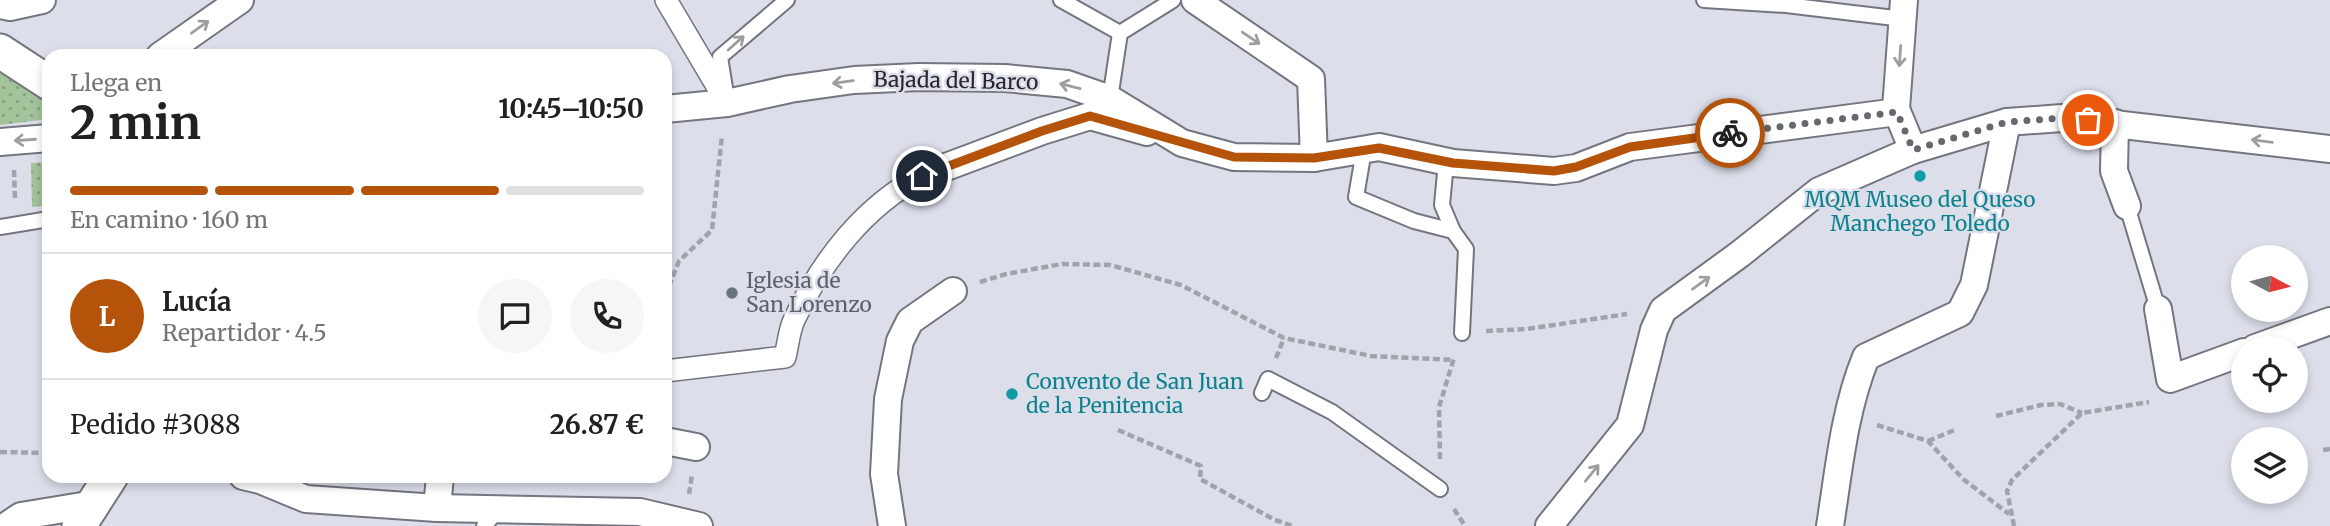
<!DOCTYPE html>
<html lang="es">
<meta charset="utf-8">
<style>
body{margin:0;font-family:Merriweather,serif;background:#f6f6f6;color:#202124;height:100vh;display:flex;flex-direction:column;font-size:26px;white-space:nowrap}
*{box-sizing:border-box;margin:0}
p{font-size:23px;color:#757577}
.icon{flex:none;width:38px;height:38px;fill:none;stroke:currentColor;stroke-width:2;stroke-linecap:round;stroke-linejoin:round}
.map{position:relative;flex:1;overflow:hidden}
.side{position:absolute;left:42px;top:49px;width:630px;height:434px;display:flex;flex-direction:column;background:#fff;border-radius:21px;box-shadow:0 4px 10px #0003}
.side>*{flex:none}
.needle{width:46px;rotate:97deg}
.tools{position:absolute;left:2231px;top:245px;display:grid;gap:14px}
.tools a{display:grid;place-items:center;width:77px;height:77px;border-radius:50%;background:#fff;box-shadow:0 4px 10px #0003;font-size:35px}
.pin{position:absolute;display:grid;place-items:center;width:60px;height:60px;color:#fff;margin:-30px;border:4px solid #fff;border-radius:50%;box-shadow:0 2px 7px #0007}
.courier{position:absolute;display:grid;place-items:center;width:70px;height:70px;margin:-35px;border:5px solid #b45309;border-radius:50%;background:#fff;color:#222;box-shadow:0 2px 9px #0007}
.head em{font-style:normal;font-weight:700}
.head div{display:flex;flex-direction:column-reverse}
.head{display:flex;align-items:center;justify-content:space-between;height:119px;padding:0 28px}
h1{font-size:46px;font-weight:700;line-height:52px}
.bar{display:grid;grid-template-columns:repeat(4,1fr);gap:10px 7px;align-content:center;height:84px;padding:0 28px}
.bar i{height:9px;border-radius:5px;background:#e0e0e0}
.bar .on{background:#b45309}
.bar p{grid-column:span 4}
.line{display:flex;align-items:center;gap:18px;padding:0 28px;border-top:2px solid #e0e0e0}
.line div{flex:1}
.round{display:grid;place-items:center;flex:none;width:74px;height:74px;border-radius:37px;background:#f6f6f6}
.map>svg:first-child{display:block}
</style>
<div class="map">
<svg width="2330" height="526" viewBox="0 0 2330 526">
<defs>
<pattern id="park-dots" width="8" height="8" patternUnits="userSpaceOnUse" patternTransform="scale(1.75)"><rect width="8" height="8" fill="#a3c39b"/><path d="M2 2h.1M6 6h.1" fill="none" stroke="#859e7f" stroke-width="1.8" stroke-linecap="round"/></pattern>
</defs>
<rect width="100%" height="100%" fill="#dcdfea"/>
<g fill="url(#park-dots)">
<polygon points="0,65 42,90 49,101 49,119 0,125"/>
<polygon points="49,162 49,205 32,207 31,163"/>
</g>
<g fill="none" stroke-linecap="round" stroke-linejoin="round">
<defs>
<g id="service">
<polyline points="1061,0 1120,33"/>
<polyline points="1704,0 1786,5 1903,19"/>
<polyline points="726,94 720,57 787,0"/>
<polyline points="1110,99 1120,33 1173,0"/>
<polyline points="1364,150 1356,197 1414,221 1453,231"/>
<polyline points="1446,162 1442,205 1453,231 1466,249 1462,333"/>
<polyline points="2127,206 2158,309"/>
<polyline points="0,227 49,219"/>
<polyline points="1262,393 1268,379 1332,412 1440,489"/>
<polyline points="484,526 499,509"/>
</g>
<g id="pedestrian">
<polyline points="666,0 727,103"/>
<path d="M665,371L785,357C788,345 789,331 794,320C821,262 865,205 922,176"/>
</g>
<g id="minor">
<polyline points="1195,0 1311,79 1314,158"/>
<polyline points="1904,0 1896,109 1913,150"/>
<polyline points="0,5 10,7 42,0"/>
<polyline points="160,56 240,0"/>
<polyline points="665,109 727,103 790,89 854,80 919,77 1005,78 1067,84 1110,99 1182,143 1234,157 1314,158 1379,147 1453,163 1554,171 1576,168 1630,147 1897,112"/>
<polyline points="2115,123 2114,171 2127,206"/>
<polyline points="0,142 49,138"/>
<polyline points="922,176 1042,131 1090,116 1147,132"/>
<polyline points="2158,309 2170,379 2244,352"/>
<polyline points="2255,348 2330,321"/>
<polyline points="665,441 696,447"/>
<polyline points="243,476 260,480 306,499 437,508 640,512 699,526"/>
<polyline points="437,508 440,476"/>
<polyline points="6,526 21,516 94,504"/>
<polyline points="892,526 884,474 888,399 900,341 910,321 953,291"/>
<polyline points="1549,526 1630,425 1654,330 1663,310 1740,254 1819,191 1913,150 2007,122 2062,118 2330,149"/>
<path d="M1830,526C1839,469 1844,411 1866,357L1960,313L1974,285L2007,122"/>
</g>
<g id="tertiary">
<polyline points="0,51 49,83"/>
<polyline points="79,526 111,476"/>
</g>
</defs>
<use href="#service" stroke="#73757f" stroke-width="18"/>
<use href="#pedestrian" stroke="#73757f" stroke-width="24"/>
<use href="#minor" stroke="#73757f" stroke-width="30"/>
<use href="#tertiary" stroke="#73757f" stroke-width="37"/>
<g stroke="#a0a3ab" stroke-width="4.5" stroke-dasharray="7 3.5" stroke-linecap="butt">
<polyline points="14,170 15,199"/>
<polyline points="980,282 1006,274 1062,264 1110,265 1181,285 1284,338 1371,356 1453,360"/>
<polyline points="665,296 679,261 712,230 722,135"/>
<polyline points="1486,331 1527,329 1627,314"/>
<polyline points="1276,358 1284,338"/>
<polyline points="1996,416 2041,405 2060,404 2082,413"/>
<polyline points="1877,425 1928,441 1963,479 2009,514"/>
<polyline points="1118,430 1201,466 1200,479 1275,520 1293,526"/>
<polyline points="1928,441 1957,429"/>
<polyline points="2323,450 2330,449"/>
<polyline points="0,452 49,453"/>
<polyline points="1440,459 1439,407 1454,358"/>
<polyline points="689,494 692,475"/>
<polyline points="1454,509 1465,526"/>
<polyline points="2014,526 2007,491 2012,480 2082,413 2149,402"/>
</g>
<use href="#service" stroke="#fff" stroke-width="14"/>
<use href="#pedestrian" stroke="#fff" stroke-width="21"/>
<use href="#minor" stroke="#fff" stroke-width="26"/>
<use href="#tertiary" stroke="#fff" stroke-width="33"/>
</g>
<defs><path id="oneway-shaft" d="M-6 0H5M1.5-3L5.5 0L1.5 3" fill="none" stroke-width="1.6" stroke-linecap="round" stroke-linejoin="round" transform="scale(1.75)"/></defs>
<g stroke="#9e9ea0">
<use href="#oneway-shaft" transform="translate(200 27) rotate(-36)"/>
<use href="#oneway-shaft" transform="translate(1251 38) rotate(34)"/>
<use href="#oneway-shaft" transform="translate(736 43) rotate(-42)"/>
<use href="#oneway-shaft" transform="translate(1900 56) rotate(94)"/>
<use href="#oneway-shaft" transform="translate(843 82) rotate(172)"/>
<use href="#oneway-shaft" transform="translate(1070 86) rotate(-166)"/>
<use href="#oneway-shaft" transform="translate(25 140) rotate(176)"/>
<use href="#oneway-shaft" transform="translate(2262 141) rotate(-173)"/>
<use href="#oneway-shaft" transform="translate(1701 283) rotate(-36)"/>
<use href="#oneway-shaft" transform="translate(1592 473) rotate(-51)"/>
</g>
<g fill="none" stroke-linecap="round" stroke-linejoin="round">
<polyline stroke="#66686e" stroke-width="7" stroke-dasharray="0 12.6" points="1730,133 1897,112 1913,150 2007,122 2062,118 2088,120"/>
<polyline stroke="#b45309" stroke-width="9" points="922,176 1042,131 1090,116 1234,157 1314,158 1379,148 1453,163 1554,171 1576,167 1630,147 1730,133"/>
</g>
<g fill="#0f9aa8" stroke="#dcdfea" stroke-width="2.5">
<circle cx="1920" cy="176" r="7"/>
<circle cx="1012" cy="394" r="7"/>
</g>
<circle fill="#6b7280" stroke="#dcdfea" stroke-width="2.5" cx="732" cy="293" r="7"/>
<g text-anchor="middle" stroke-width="5" stroke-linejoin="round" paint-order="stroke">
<g font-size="21" fill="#27282c" stroke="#dcdfea">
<text transform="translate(956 81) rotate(1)" y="7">Bajada del Barco</text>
</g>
<g font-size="21" fill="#0d838f" stroke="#dcdfea">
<text x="1920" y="207">MQM Museo del Queso<tspan x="1920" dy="24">Manchego Toledo</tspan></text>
<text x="1026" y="389" text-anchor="start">Convento de San Juan<tspan x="1026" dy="24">de la Penitencia</tspan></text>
</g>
<g font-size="21" fill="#5b616d" stroke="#dcdfea" text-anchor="start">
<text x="746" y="288">Iglesia de<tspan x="746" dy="24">San Lorenzo</tspan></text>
</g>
</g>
</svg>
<div class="tools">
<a><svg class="needle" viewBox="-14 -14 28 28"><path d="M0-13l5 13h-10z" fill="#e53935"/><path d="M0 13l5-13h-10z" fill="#757577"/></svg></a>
<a><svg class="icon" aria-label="locate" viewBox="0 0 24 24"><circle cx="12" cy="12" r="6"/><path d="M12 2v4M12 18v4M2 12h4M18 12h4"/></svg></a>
<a><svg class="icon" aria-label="layers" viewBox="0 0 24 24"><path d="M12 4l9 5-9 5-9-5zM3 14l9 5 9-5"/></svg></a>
</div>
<div class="pin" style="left:2088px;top:120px;background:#ea580c"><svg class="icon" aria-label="bag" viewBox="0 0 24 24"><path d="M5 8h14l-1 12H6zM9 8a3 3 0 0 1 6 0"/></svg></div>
<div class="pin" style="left:922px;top:176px;background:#1f2937"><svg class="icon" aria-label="home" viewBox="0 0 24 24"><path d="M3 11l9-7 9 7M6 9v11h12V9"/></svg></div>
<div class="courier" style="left:1730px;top:133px"><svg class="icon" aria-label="bike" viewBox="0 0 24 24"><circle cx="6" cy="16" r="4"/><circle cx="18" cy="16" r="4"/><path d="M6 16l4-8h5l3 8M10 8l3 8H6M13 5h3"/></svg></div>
<section class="side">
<div class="head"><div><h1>2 min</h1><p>Llega en</p></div><em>10:45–10:50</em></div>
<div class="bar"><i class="on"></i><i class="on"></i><i class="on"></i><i></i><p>En camino · 160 m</p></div>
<div class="line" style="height:126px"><b class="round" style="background:#b45309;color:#fff">L</b><div><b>Lucía</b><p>Repartidor · 4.5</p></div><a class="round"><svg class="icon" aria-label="chat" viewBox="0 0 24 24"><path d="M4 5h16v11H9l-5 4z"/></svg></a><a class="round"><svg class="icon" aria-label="phone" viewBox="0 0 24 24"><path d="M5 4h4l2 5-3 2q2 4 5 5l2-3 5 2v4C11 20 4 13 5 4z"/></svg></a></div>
<div class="line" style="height:91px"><div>Pedido #3088</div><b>26.87 €</b></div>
</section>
</div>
